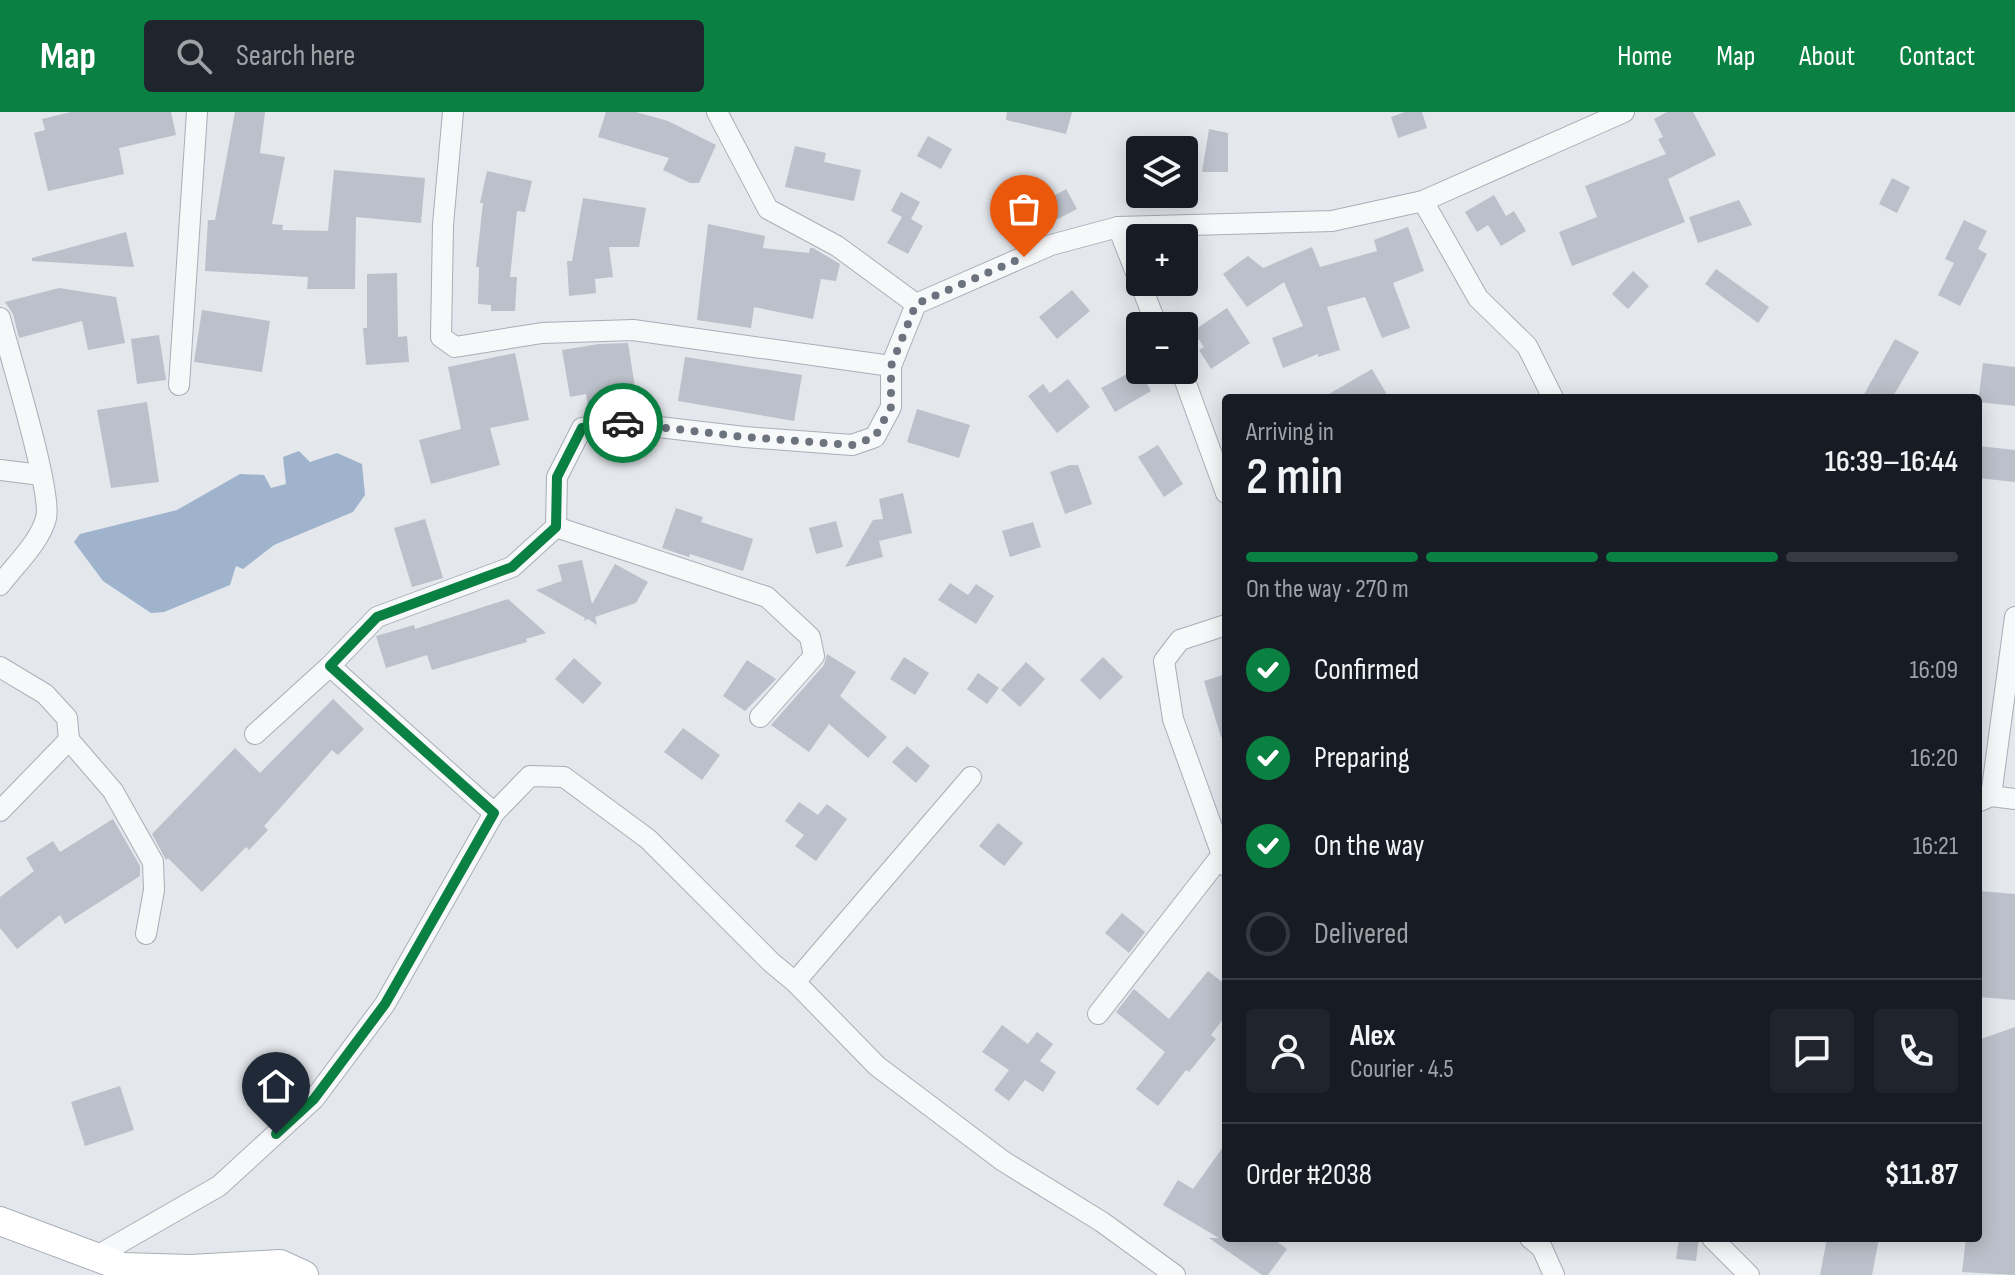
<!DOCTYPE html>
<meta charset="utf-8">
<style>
body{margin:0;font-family:"Sofia Sans Condensed",sans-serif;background:#20242c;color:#f1f3f6;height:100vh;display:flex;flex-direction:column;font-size:30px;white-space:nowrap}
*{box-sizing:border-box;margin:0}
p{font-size:26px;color:#9ea1a6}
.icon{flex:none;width:44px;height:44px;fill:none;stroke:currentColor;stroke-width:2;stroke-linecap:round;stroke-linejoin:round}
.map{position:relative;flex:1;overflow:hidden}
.panel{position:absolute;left:1222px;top:282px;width:760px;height:848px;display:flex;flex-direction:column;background:#171b24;border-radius:8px;box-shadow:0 4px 20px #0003}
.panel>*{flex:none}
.controls{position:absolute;left:1126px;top:24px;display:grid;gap:16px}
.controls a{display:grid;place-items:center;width:72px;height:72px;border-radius:8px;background:#171b24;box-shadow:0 4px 20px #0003;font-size:40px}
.pin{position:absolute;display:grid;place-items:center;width:68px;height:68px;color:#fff;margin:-82px -34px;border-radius:50% 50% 50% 0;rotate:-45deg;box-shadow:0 0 8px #0007}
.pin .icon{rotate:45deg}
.courier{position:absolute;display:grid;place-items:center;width:80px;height:80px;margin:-40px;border:6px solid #0b8043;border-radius:50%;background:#fff;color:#222;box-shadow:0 2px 10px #0007}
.headline em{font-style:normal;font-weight:600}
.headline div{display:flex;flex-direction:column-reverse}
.headline{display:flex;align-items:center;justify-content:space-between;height:136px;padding:0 24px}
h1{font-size:52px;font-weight:600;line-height:60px}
.bar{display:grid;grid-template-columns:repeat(4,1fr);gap:12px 8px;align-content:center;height:96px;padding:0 24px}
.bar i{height:10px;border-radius:6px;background:#363941}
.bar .on{background:#0b8043}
.bar p{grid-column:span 4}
.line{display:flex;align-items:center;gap:20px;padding:0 24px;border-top:2px solid #363941}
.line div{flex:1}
.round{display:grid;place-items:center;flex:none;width:84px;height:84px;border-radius:8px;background:#20242c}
ol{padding:0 24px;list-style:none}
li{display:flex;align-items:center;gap:24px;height:88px}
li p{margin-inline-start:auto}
li .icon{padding:8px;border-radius:50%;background:#0b8043;color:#fff;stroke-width:4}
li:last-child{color:#9ea1a6}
li i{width:44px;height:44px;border:4px solid #363941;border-radius:50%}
header{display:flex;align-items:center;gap:48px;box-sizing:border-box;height:112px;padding:0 40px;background:#0b8043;color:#fff}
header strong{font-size:38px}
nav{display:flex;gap:44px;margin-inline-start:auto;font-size:28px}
.search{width:560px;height:72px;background:#20242c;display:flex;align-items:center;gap:20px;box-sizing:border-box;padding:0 28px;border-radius:8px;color:#9ea1a6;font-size:30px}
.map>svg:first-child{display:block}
</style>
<header>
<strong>Map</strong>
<div class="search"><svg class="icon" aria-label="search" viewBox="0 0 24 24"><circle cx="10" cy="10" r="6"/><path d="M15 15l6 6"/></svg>Search here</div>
<nav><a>Home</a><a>Map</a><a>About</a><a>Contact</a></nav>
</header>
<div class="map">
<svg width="2015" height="1163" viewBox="0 0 2015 1163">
<rect width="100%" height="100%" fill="#e4e7ec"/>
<polygon fill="#9fb4cc" points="299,339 310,350 337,341 362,352 365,383 353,400 274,433 243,457 236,454 230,473 164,500 151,501 103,469 74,430 80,422 177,398 240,362 264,363 271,376 286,372 283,345"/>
<g fill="#bbc0ca">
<polygon points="71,0 171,0 176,23 119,36 124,62 48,79 34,21 45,18 42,7"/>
<polygon points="235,0 265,0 260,41 285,45 272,112 283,113 282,118 328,119 334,58 425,66 421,111 356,105 355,177 307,177 308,165 205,159 208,108 215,108"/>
<polygon points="606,0 636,0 668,9 716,33 699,71 690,71 663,58 669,46 598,25"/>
<polygon points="1007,0 1072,0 1066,22 1006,8"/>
<polygon points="1405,0 1422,0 1427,16 1398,26 1391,5"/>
<polygon points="1667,0 1693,0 1716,43 1668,67 1685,110 1572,154 1559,120 1597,105 1585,74 1666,42 1658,27 1663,25 1654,7"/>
<polygon points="1209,17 1228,21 1228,60 1202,60"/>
<polygon points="928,24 952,37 941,57 917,44"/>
<polygon points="795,34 826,41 824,50 861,58 854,89 785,75"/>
<polygon points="487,59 532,69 525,100 517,99 510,165 517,165 515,199 491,199 491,193 478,192 479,155 476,155 483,91 480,91"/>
<polygon points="1892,66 1910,75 1897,101 1879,92"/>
<polygon points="1066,77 1077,97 1050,111 1040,92"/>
<polygon points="901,80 920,90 911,107 923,114 908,142 887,131 902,105 891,99"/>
<polygon points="1494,83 1506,104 1514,99 1526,119 1501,134 1488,113 1477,120 1465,100"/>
<polygon points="583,86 646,96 639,135 609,135 613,165 595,167 596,181 569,184 567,149 572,149"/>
<polygon points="1739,88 1752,113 1698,131 1689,105"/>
<polygon points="1964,108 1987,119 1978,137 1987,142 1960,194 1938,183 1954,151 1945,147"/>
<polygon points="708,112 765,124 763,136 809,141 810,136 813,136 840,152 836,169 821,167 813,207 754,195 751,216 697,208"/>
<polygon points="1408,115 1424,159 1393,171 1410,216 1382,226 1365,185 1327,195 1340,238 1318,245 1318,242 1283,256 1272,226 1303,214 1284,170 1247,195 1223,162 1248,144 1263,156 1312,135 1320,155 1377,139 1374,128"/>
<polygon points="126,120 134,155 32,149 32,146"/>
<polygon points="1716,157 1769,195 1758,211 1705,172"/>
<polygon points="1633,159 1649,174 1628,197 1612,182"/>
<polygon points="397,161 398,225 407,224 409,250 366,253 363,216 367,216 367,162"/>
<polygon points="59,176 116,185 125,231 88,238 82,209 19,226 13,202 5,190"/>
<polygon points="1072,178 1090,199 1057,227 1039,205"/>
<polygon points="1227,196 1250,231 1211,257 1199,238 1204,235 1193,219"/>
<polygon points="202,198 270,209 262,260 194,250"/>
<polygon points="159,223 166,268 137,272 131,227"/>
<polygon points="1895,227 1919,240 1892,286 1862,286"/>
<polygon points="628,231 637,288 588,297 586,282 570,285 562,238 599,232"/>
<polygon points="515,241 529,308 490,316 500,353 431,372 419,328 461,317 448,255"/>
<polygon points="685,245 802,263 794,309 678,289"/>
<polygon points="1983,251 2015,255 2015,294 1978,290"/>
<polygon points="1138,256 1151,279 1115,300 1101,276"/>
<polygon points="1372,257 1389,286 1322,286"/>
<polygon points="1068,267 1090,295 1057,321 1028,284 1043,272 1050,281"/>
<polygon points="147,290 159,370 111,376 97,298"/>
<polygon points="917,297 970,313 959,346 907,330"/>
<polygon points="1158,333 1183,372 1164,385 1138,345"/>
<polygon points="1978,334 2015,338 2015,370 1978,366"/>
<polygon points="1070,353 1078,353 1092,392 1065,402 1050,360"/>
<polygon points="903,381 912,421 879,429 883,445 845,455 873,408 883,407 879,387"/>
<polygon points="676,396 703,405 701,410 753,427 743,459 690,442 689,445 662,436"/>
<polygon points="425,407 443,466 412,475 394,416"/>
<polygon points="836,409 843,435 816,442 809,416"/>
<polygon points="1033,410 1041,435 1010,445 1002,419"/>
<polygon points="582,448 592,492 615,452 648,470 636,491 595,505 597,513 588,507 584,509 585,506 536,478 562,469 558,453"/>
<polygon points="950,471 968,483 976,472 994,484 976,512 938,488"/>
<polygon points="508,487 546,521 526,527 527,530 432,558 427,543 386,556 376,524 414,513 415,517"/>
<polygon points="827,542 856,560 840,584 887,625 868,646 829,612 809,640 771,613 824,553"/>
<polygon points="904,545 929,561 915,583 890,567"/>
<polygon points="1103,545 1123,565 1100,588 1080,568"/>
<polygon points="574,546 602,571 583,592 555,567"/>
<polygon points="747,548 776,567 745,599 723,584"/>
<polygon points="1026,550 1045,567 1020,595 1001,578"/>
<polygon points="978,561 999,576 987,592 967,577"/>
<polygon points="1226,562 1226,624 1221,625 1204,569"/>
<polygon points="333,587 364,617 338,643 332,638 264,714 268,718 249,738 246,735 202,780 168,746 166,748 152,722 235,636 260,661"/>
<polygon points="683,616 720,643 702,668 664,640"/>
<polygon points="907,634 930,654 916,671 892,650"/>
<polygon points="799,690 818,703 827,692 847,707 816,749 795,734 804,723 785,709"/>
<polygon points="113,707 140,754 140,764 65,812 60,803 17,837 0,816 0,785 34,759 26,746 53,729 60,740"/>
<polygon points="998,711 1023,731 1004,754 979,734"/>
<polygon points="1978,779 2015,782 2015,888 1978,885"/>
<polygon points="1122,801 1145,820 1129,841 1105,821"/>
<polygon points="1208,859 1226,873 1226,903 1211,923 1216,927 1189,960 1186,958 1158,994 1136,977 1165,940 1116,900 1134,877 1169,907"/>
<polygon points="1002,913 1028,932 1037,920 1053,932 1040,949 1056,960 1043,980 1025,968 1009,989 994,978 1009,958 982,940"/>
<polygon points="2015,915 2015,1163 1962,1160 1966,1126 1978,1126 1978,928"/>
<polygon points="120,974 134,1018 85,1034 71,990"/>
<polygon points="1226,1031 1226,1126 1272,1126 1287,1137 1268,1163 1262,1163 1209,1126 1219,1126 1163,1093 1178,1068 1193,1077"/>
<polygon points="1679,1126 1699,1126 1696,1149 1676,1147"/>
<polygon points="1827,1126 1879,1126 1872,1163 1820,1163"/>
</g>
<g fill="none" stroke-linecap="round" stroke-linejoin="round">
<defs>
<g id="minor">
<polyline points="717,0 768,97 837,134 916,192 1051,133 1118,115 1332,109 1423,89 1624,0"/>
<polyline points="1423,89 1478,186 1527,234 1553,286"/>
<polyline points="1118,115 1157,214"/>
<path d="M0,206C9,240 53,382 46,406C40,430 15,453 0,473"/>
<polyline points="891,254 916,192"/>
<polyline points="1181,258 1226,381"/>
<polyline points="179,273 197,0"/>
<polyline points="0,358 41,363"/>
<polyline points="556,415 767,485 810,525 814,544 760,605"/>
<polyline points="1226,513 1180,528 1164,549 1173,607 1226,754"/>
<polyline points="330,554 494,701"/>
<polyline points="0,555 45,582 67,606 69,628 0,699"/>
<polyline points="255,622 330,554 377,505 512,455 556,415 557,365 582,316 624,311 745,325 852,333 875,325 891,295 891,254 633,218 542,221 455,235 441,225 443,113 453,0"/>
<polyline points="69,628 113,679 153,750 154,778 146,822"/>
<polyline points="1991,684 2015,505"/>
<polyline points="1980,689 1991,684 2015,687"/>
<polyline points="795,870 971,665"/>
<polyline points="1098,902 1221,744"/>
<polyline points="1530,1126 1542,1136 1554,1163"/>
<polyline points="1712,1126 1749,1163"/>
<polyline points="95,1145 219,1074 314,987 385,892 494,701 530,664 564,665 648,727 772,851 795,870 877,954 1003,1049 1102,1110 1175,1163"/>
</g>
<polyline id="secondary" points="0,1109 123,1155 191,1157 280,1152 304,1163"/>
</defs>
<use href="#minor" stroke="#a9aeb7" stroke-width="22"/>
<use href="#secondary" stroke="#a9aeb7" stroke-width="30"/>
<use href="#minor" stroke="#f7f8fa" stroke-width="20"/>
<use href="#secondary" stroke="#fff" stroke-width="28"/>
</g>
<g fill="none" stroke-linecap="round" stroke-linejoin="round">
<polyline stroke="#6c737f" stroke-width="8" stroke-dasharray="0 14.4" points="623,311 745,325 852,333 875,325 891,295 891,254 916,192 1024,145"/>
<polyline stroke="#0b8043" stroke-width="10" points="276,1022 314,987 385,892 494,701 330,554 377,505 512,455 556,415 557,365 582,316 623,311"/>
</g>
</svg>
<div class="controls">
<a><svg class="icon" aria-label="layers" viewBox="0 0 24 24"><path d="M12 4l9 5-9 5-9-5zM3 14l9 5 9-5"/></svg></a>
<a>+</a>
<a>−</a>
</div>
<div class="pin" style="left:1024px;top:145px;background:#ea580c"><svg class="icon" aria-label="bag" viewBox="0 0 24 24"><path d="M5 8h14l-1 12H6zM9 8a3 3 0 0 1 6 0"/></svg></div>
<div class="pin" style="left:276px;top:1022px;background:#1f2937"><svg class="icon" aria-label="home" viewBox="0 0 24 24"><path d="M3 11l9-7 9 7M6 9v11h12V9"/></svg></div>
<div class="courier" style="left:623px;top:311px"><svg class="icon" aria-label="car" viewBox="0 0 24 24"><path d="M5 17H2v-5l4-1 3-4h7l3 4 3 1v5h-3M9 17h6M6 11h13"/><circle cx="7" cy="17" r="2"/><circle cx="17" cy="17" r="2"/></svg></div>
<section class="panel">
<div class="headline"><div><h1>2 min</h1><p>Arriving in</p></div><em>16:39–16:44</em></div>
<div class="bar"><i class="on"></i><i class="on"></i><i class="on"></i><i></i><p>On the way · 270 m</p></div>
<ol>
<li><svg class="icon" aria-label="check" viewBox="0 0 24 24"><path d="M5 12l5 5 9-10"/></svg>Confirmed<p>16:09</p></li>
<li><svg class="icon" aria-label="check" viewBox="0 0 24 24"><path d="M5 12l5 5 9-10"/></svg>Preparing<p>16:20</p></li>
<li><svg class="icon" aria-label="check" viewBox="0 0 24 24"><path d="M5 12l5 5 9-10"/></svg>On the way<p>16:21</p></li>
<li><i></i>Delivered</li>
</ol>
<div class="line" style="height:144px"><a class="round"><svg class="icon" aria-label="person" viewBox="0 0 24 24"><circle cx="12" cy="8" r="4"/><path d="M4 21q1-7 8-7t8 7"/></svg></a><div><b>Alex</b><p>Courier · 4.5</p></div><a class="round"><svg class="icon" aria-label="chat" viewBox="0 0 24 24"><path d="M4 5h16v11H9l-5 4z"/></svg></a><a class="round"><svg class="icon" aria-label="phone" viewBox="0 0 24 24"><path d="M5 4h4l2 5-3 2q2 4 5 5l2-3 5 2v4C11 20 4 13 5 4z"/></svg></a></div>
<div class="line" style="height:104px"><div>Order #2038</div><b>$11.87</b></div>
</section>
</div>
